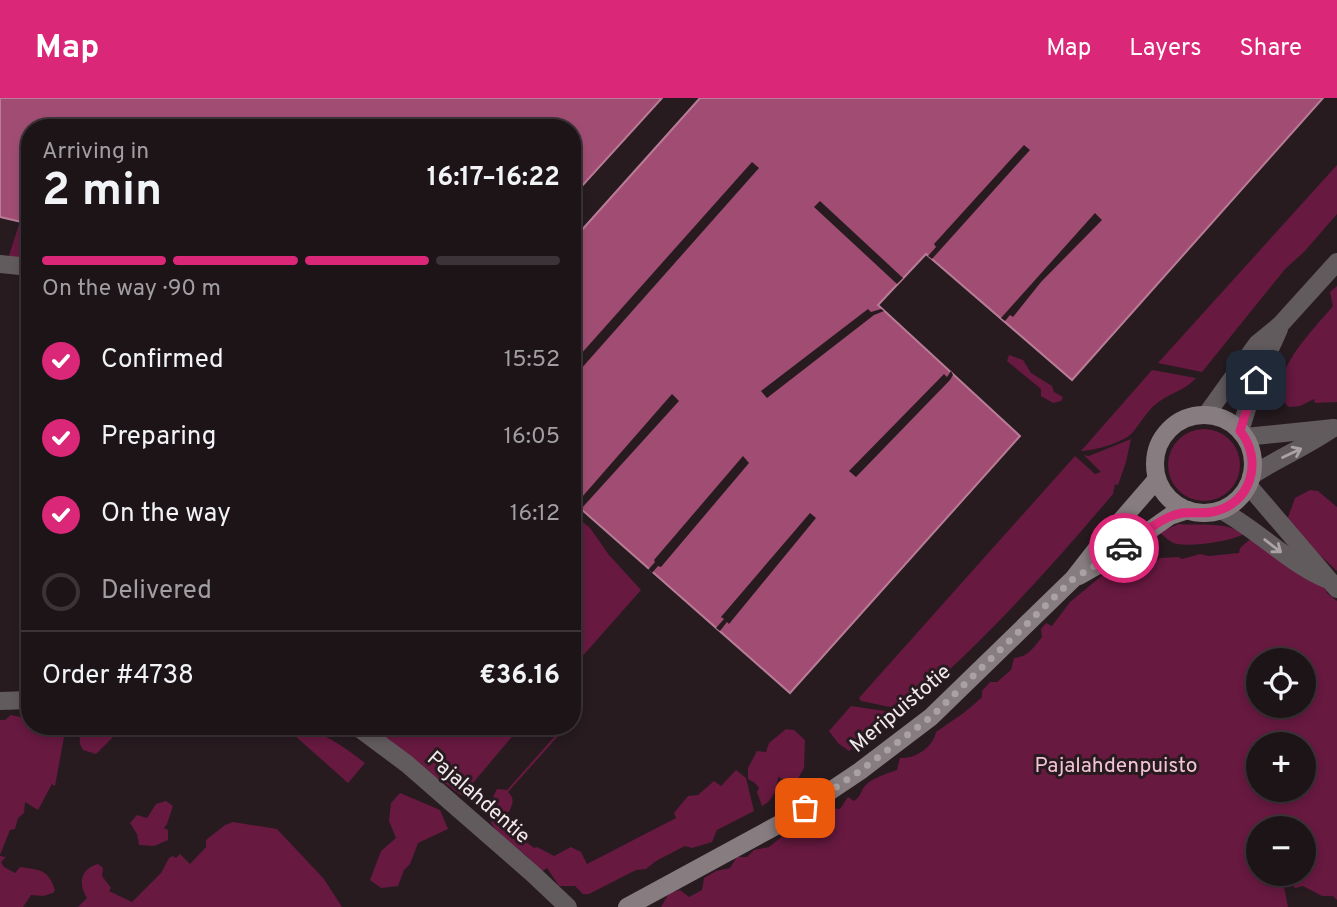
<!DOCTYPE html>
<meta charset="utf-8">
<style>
body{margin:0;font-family:Overpass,sans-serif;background:#2a2125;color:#f1f3f6;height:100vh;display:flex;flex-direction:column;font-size:26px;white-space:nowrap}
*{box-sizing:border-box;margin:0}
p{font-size:23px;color:#a09ea2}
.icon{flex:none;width:38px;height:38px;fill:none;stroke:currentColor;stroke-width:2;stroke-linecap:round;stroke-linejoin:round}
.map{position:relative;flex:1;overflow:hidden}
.sheet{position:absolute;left:21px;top:21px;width:560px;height:616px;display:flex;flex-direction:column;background:#1d1418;border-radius:28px;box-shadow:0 4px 10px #0003,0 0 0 2px #3b3337}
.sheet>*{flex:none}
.tools{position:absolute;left:1246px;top:550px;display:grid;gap:14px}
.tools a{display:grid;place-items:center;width:70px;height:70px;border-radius:50%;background:#1d1418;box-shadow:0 4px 10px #0003,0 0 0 2px #3b3337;font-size:35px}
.pin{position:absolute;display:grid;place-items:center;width:60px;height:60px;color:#fff;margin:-30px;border-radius:14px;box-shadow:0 4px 10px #0006}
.courier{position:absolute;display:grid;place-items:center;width:70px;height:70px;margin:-35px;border:5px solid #db2777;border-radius:50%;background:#fff;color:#222;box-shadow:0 2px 9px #0007}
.headline em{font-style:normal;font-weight:700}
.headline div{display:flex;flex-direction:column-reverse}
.headline{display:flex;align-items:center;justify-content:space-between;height:119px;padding:0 21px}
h1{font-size:46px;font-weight:700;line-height:52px}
.bar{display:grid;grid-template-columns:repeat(4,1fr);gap:10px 7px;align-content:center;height:84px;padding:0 21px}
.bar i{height:9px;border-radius:5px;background:#3b3337}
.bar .selected{background:#db2777}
.bar p{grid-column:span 4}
.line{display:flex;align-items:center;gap:18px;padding:0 21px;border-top:2px solid #3b3337}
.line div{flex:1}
ol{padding:0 21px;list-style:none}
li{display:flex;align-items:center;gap:21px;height:77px}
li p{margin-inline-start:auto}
li .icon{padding:7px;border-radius:50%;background:#db2777;color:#fff;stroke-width:4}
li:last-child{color:#a09ea2}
li i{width:38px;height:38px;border:4px solid #3b3337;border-radius:50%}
header{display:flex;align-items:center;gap:42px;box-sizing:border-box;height:98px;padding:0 35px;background:#db2777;color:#fff}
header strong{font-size:33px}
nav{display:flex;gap:38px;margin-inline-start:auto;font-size:24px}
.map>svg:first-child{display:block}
</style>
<header>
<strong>Map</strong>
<nav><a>Map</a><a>Layers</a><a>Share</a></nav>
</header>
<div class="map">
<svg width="1337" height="809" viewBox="0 0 1337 809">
<rect width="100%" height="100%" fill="#271b20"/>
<g fill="#671940" fill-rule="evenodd">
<polygon points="1337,67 1337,116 1304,154 1286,170 1202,274 1158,265"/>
<polygon points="20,123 30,126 30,168 10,166 9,158"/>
<path d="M1337,188V304L1315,305L1314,301L1300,308L1289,309C1259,284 1316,229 1333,208L1330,194Z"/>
<polygon points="1009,257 1023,262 1031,275 1052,288 1054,294 1063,299 1061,303 1053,305 1041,298 1041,291 1007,263"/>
<path d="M1152,272L1196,280C1186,291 1174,294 1163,301C1148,310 1143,322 1133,334C1125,344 1094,353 1081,353Z"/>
<circle cx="1204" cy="367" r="36"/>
<path d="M1131,341L1126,364L1118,387L1115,386L1113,396C1048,473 981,547 904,612L861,603L859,600L1075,358L1095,376L1101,374L1084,357L1089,358Z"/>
<polygon points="1310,392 1318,393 1337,409 1337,473 1312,450 1287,422 1295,400"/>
<polygon points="572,415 590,430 609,457 641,492 572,570"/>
<path d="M1179,426C1200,428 1226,423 1244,436C1233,443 1190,449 1178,446C1170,445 1165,439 1159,434Z"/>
<path d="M1145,442L1149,455L1157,463L1160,460L1179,459L1182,461L1200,456L1209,458L1239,455L1240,450L1249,442L1264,445L1325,484L1327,495L1337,503V802L1333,798H1322L1303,788L1295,790L1288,781L1282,779L1288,809H661L669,795L680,792L689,799L702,792L704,780L716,773L730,770L737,759H747L754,752L769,749L794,729L802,732L809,727L806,717C817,713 828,710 840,711L848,699L854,703C861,698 860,695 864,689C871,680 886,676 897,672L900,660C916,661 933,649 936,634C953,622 967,614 982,599V593L990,584H997L1011,572L1014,560C1028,559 1034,549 1042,539L1041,531L1046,525L1052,528L1070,504ZM1258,562H1304V607H1258ZM1258,646H1304V691H1258ZM1258,730H1304V775H1258Z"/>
<polygon points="851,608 892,614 893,618 849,653 838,645 829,633"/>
<polygon points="11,617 30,621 30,628 66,628 55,688 52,686 38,712 25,704 24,715 18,720 15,731 10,732 0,757 0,622 5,622"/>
<polygon points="79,628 124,628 96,656 83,652 80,646"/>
<path d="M284,628C316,628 340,646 365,665L348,685Z"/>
<polygon points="370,628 521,628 462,698 442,683 437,683"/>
<path d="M564,628H567L508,694C515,701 513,705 509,714H501L492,701L497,691L507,692Z"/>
<path d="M786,631L794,632L805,642L804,670L796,684L791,685L778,679C777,690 773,703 762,708L757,694L759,690L755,685L748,681V670L757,653L766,654L769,645Z"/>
<polygon points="736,672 746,680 754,713 717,732 712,744 692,750 685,748 656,763 646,771 636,772 589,796 583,796 575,788 559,788 547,770 543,773 534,771 529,760 498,735 491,725 493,718 534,750 537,749 554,758 571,749 581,754 587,766 676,720 674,715 688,698 698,697 714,683 721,688"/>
<polygon points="400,695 440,712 448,731 418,745 410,766 404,772 398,788 381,790 370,782 381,753 396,740 389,723 391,705"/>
<polygon points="166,703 173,708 167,726 164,730 168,732 168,742 154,748 139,747 137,736 130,725 137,717 147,720 156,706"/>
<path d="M233,724L277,731L324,781L342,809H78L87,800C78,786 80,771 98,766L103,770L102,778L111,790L109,793L132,804L161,775L169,760L173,758L176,760L180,756L190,766L206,749V742L225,727Z"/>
<path d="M0,758L6,759L1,764L4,769L15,775L20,769C40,772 48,771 55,792L53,795L43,798L31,797L23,809H0Z"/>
</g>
<g fill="#a14d73" stroke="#b97c97" stroke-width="2">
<polygon points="0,0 662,0 572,99 572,30 30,30 30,126 0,119"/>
<polygon points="700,0 1323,0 1072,282 926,156 878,207 1020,338 790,595 572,403 572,143"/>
</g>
<g fill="#271b20">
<polygon points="1024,47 1030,52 932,161 928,158 936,149 934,146"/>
<polygon points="752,64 759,70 572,281 572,266"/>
<polygon points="820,103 903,180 897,186 814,109"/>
<polygon points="1095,115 1102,122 1041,184 1013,219 1010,217 1005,223 1001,220"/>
<polygon points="868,211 871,214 881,211 884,213 874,217 767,300 761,293"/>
<polygon points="951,273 953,277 950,282 856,379 849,373 944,276 947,279"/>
<polygon points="672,296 679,303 581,411 577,407 582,399"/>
<polygon points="743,358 749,365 661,469 658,468 652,475 650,473 648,472 655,464 654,462"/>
<polygon points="810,415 816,420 729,526 727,524 720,533 716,530 724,521 721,519"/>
</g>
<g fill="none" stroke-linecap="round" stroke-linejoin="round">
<g stroke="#625b5e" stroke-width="18">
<polyline points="0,166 30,169"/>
<polyline points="0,603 30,602"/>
<polyline points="356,628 407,666 533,776 568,809"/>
</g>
<g stroke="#625b5e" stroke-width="18">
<polyline points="1206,317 1257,246 1280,227 1337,164"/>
<polyline points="1240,333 1256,282 1279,231"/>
<polyline points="1245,339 1334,330"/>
<path d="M1251,378C1278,360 1306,349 1333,330"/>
<polyline points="1248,387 1337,491"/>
<path d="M1221,412C1258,432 1287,464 1326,481"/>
</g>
<g stroke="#877d81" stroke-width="18">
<circle cx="1204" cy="366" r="49"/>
<polyline points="1079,478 1109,461 1170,418 1188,412"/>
<polyline points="627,809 787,722 860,673 931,619 1073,481 1098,449 1157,381"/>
</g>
</g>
<defs><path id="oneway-shaft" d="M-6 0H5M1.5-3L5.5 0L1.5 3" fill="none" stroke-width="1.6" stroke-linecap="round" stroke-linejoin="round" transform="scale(1.75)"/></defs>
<g stroke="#aaa2a5">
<use href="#oneway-shaft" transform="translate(1292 355) rotate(-25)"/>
<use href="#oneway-shaft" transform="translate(1273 448) rotate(38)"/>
</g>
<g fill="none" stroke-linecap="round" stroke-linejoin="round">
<polyline stroke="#aaa1a5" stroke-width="7" stroke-dasharray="0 12.6" points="805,710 860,673 931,619 1073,481 1124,450"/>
<path stroke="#db2777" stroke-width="9" d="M1124,450C1138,439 1153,426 1169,419C1186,411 1196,417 1212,414C1251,407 1264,362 1240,333L1256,282"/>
</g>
<g text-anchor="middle" stroke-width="6" stroke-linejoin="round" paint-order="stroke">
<g font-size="21" fill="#f1e9ec" stroke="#271b20">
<text transform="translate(900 610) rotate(-40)" y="7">Meripuistotie</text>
<text transform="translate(479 699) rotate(41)" y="7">Pajalahdentie</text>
</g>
<g font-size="21" fill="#f3c3d5" stroke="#271b20">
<text x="1116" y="674">Pajalahdenpuisto</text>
</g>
</g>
</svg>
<div class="tools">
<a><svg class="icon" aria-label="locate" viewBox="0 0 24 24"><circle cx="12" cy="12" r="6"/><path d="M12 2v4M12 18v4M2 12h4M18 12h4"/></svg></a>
<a>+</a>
<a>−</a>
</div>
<div class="pin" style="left:805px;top:710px;background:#ea580c"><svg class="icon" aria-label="bag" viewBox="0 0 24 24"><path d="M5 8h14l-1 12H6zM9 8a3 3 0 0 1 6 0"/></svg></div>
<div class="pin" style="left:1256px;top:282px;background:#1f2937"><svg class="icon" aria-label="home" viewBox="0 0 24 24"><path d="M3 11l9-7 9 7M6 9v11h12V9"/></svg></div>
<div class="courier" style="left:1124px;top:450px"><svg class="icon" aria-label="car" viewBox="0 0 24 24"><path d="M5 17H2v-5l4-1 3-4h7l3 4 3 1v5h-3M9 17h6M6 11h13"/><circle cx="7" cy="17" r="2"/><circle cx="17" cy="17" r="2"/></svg></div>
<section class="sheet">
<div class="headline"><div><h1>2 min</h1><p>Arriving in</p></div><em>16:17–16:22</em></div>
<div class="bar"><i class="selected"></i><i class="selected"></i><i class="selected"></i><i></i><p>On the way · 90 m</p></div>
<ol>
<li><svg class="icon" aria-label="check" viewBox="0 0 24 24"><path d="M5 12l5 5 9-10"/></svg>Confirmed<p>15:52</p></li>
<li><svg class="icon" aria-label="check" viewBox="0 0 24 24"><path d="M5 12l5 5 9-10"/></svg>Preparing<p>16:05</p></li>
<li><svg class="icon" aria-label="check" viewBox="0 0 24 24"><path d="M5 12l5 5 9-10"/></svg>On the way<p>16:12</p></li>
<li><i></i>Delivered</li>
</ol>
<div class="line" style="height:91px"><div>Order #4738</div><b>€36.16</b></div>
</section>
</div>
